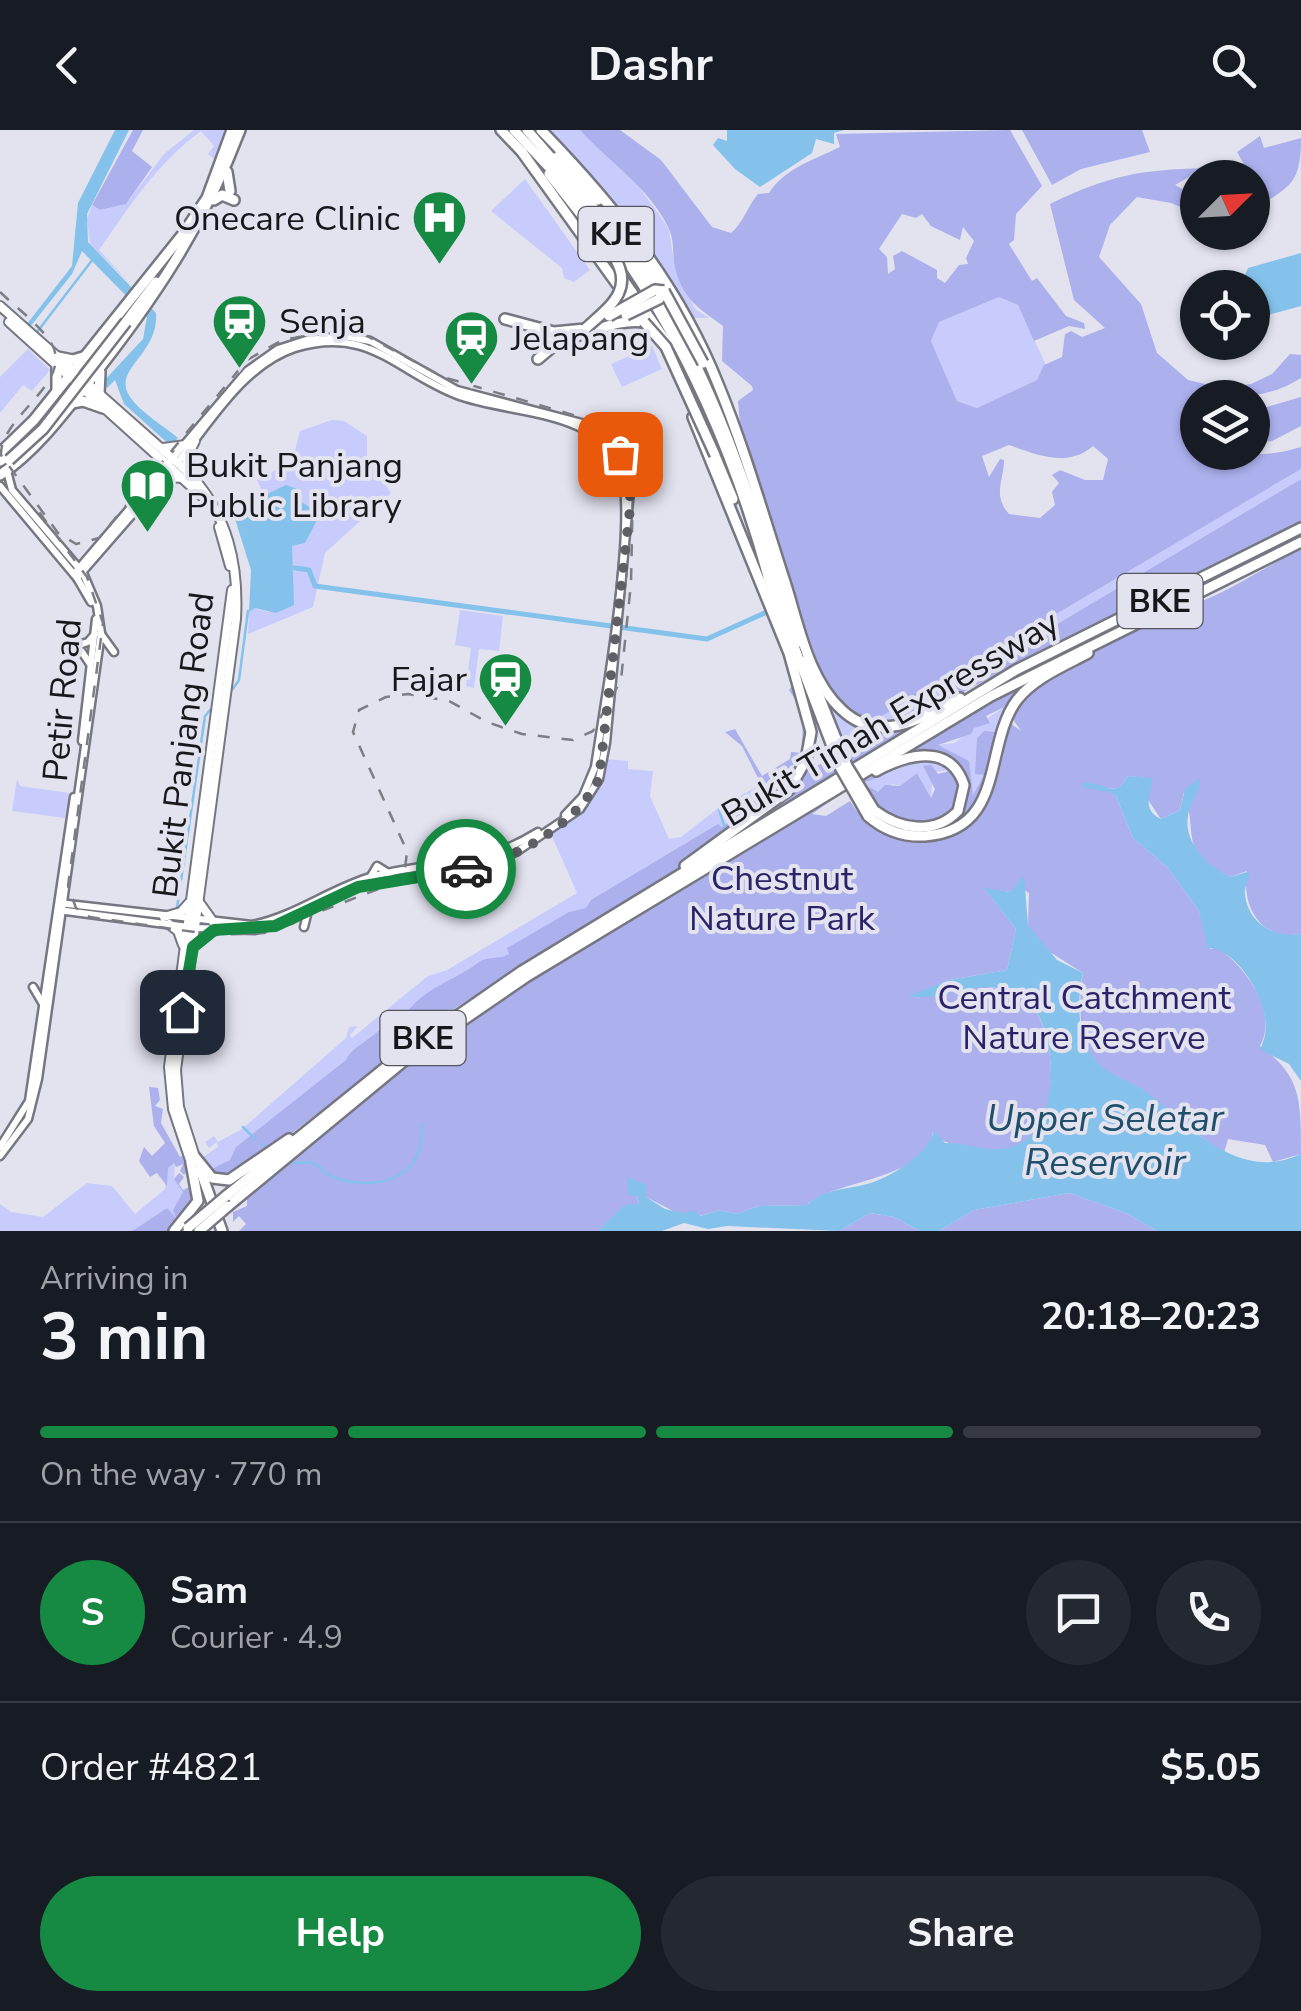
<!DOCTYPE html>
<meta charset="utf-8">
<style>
body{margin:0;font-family:"Nunito Sans",sans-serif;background:#242831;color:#f1f3f6;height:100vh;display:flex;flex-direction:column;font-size:38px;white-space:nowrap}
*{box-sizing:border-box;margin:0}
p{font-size:32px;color:#9ea1a6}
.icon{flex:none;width:55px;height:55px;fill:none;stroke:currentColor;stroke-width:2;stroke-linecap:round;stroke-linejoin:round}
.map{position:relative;height:1101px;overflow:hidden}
.details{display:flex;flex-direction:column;background:#171b24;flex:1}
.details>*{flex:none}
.needle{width:65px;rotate:66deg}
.buttons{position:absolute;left:1180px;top:30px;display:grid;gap:20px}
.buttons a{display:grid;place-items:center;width:90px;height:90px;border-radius:50%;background:#171b24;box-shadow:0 2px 8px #0004;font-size:50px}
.pin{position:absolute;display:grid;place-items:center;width:85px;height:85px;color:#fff;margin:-42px;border-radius:20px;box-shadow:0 5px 15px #0006}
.courier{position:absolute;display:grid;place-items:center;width:100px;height:100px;margin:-50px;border:8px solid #168a43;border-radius:50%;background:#fff;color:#222;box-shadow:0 2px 12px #0007}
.overview em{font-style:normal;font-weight:700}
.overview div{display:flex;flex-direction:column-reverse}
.overview{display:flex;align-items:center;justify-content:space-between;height:170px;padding:0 40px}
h1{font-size:65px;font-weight:700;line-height:75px}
.bar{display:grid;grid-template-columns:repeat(4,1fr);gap:15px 10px;align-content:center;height:120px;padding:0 40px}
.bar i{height:12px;border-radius:8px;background:#363941}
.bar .current{background:#168a43}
.bar p{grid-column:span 4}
.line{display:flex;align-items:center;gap:25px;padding:0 40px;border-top:2px solid #363941}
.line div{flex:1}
.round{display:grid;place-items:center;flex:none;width:105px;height:105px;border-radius:52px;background:#242831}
.action{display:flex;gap:20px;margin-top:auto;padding:20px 40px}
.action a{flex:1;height:115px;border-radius:60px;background:#168a43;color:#fff;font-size:40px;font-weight:700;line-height:115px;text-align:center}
.action a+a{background:#242831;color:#f1f3f6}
header{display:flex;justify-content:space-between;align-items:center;height:130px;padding:0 40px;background:#171b24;font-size:45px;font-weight:700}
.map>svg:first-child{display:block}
</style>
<header><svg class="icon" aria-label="back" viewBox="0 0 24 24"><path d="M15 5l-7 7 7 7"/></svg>Dashr<svg class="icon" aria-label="search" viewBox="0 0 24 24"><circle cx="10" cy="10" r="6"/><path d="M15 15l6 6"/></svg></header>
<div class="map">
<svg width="1301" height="1101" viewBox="0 0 1301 1101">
<rect width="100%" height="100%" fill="#e2e3ef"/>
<g fill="#c8ccfc">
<path d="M194,0H225L215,30L208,24L214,16L201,1C157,33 130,76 99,120L132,156L90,114L87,89L92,75L100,80L126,74L164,24Z"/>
<polygon points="545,0 580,0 634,50 660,86 669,100 675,138 695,179 709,188 691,188 655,129"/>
<polygon points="525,49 590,140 574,152 564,148 562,138 491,81"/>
<polygon points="999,167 1018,175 1046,235 1037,250 977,278 957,271 931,211 939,192"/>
<polygon points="652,216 662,239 622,257 611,234"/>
<polygon points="28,219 50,240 32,261 23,255 0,283 0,247"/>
<polygon points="332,290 344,291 367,306 367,326 391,363 325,423 313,477 248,504 249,482 255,478 268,482 292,416 305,413 313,388 307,376 265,366 251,371 248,365 261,359 257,350 292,332 300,301"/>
<polygon points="1301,339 1301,349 889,594 870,592"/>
<polygon points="460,480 503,486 499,521 479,519 474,558 466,556 471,518 455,515"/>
<polygon points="814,544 877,600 844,619"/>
<polygon points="1005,576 995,603 979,623 984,646 973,665 964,632 937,615 954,613"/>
<path d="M607,629L628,631V639L653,641L650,666L669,709L681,707L721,676L801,633L792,651L771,661L768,675L644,762L457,877L241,1042L208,1041L200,1029L218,1017L217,1012L209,1018L205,1012L214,1006L218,1012L242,999L346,908L349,897L358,896L350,905L352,908L428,846L447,840L577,763L551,704C581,684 600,665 607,629Z"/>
<polygon points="928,630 950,640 933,642 931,668 917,643 900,656 893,654 878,662 863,662 860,655 906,633"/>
<polygon points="17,649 20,656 69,663 65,688 12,681"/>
<polygon points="175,1032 174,1049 183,1062 174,1090 167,1078 132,1101 0,1101 0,1074 11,1082 43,1087 87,1053 112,1056 135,1084 165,1059 168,1038"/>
</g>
<g fill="#acb0ed" fill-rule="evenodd">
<polygon points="133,0 143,0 132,21 152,37 126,74 100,80 92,75"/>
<path d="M580,0H620L661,30L712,97L731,103C744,92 747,77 758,64L769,63C786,37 814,30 840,17L836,4L1010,0L1042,56L1016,84L1014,110L1009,114L1032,151L1037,148L1066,186L1084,193L1085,199L1069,196L1034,211L1018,175L999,167L939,192L931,211L957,271L977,278L1037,250L1044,235L1062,227L1065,204L1071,201L1082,207L1105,198L1074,170L1050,74C1110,45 1139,40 1205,38L1175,55L1197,67V84L1171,73L1137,67L1110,95L1099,127L1141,174L1157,223L1188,250L1222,258L1251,254L1272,244L1290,224L1301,225V248C1269,269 1235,267 1198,268V322C1237,323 1263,329 1301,317V339L909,571L870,592L848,580L826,553L807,507L740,295L738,271L753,260L752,256L722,231L723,196C699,178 684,171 675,138C672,125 675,112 669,99C650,58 609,32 580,0ZM902,84L916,88L922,84L931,96L960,110L963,97L974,111L966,128L968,134L959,135L945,153L937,148V140L902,121L893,126L895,139L888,144L887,127L879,119ZM1009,315C1037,325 1068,338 1093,316L1108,329L1103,350H1085L1060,340L1052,345L1059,353L1052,362L1055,375L1040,388L1009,384C992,364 1004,351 1004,330L1000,329L989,347L982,326Z"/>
<polygon points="1022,0 1142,0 1150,22 1081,39 1052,55"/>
<path d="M1260,6L1264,18L1301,8C1301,53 1291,57 1253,79L1252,48L1237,22Z"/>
<polygon points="1301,267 1301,296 1272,311 1253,313 1253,281"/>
<path d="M1301,349V392L1284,403C1204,445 1121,480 1041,520C990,545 944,578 889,594Z"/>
<path d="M1301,418V804C1261,812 1241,776 1247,741L1231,747C1176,723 1199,701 1184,662L1180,680L1161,689L1148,670L1147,648L1128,646L1119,658L1106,659L1116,666L1133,708L1168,738L1199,781L1210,819L1217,818C1245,835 1279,883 1260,916C1301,946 1301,969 1301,1024L1273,1032L1265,1015L1228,1009L1224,1023C1198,1005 1174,986 1150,965C1140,956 1127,954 1115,948C1078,929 1077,879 1083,843L1042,817L1028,795L1029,763L1019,757L1011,762L985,759L1016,799L1007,840L949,850L910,866C925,870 933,863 947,860C971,854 1000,855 1022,867C1062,889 1073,1044 973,1018C957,1014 942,1015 933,1002C928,1050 829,1051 807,1075L759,1076L736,1084L720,1080L699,1086L677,1083L646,1067V1055L633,1053L639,1073L621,1081L598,1101H239L246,1094L239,1086L233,1092V1082L247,1076V1068L258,1058L411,932L494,873L845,661L812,684L826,686L850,671C883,726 953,718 987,669C1001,649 1004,617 1010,593L1021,601L1012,588C1045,529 1160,491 1220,463C1248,449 1274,433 1301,418Z"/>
<path d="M1066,530C1052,540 1024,552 1016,568C992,615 996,678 938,699C973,678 973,662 951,629L891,632ZM1004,577L995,602L984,601L977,608L975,644L984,645L973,665L969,631L938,615L971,604L974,598L990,593L986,586Z"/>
<path d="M796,550C805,580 811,603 801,633L790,636L786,646L757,658L759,650L742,616L725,602L735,599L762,646L790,629L791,622L802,623L803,582L789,560Z"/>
<polygon points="907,597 909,601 851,635 844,619 877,600"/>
<polygon points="831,628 838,644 734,706 802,644"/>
<path d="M930,628L948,634L961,656L957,678C930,711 884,689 863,662L869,657L878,662L885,655L900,656L917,643L931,668L935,659L923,636L931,635L938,644L949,641C921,611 885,652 858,653L905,631Z"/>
<path d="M790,649L768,675L644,762L457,877L241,1042L220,1048L208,1041L230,1030L236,1017L346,930C352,916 375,908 384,895L398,892L401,899C406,863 456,851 479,832C487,826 500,830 509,824L507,818L569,782L586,778L591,770L718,694L722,697L729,692V686Z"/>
<polygon points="149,957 158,958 160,970 155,976 163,979 161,993 180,1027 185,1024 189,1039 184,1045 180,1041 183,1034 176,1037 174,1033 168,1038 167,1056 157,1043 150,1047 139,1031 144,1017 152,1026 165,1013 154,996"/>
<polygon points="179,1043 184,1047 179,1054 183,1060 195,1054 197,1066 170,1101 132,1101 167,1078 176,1088 173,1080 183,1062 174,1049"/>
<polygon points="1069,1063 1126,1083 1157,1101 939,1101 974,1080"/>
<polygon points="870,1083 894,1087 920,1101 839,1101"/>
</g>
<g fill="#84c2eb">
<path d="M115,0H129L87,84L88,112L156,183C159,225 111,239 130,267C141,283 164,296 178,308L171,316L124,274L115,250L107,258L102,253L143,209L147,187L82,121L72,144L30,197L27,194L72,136L78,73Z"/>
<polygon points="727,0 844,0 834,3 834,14 816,9 812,23 760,57 735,39 713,15 718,8 727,11"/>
<polygon points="1301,123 1301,176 1257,188 1258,172 1243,149 1248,138"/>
<polygon points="286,355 297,359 299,371 310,377 317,390 305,413 292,416 294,475 276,483 255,478 249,482 251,440 235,389 250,382 249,373"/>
<path d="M1128,646L1152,648C1152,662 1140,679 1161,689L1180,680L1185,659L1200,648C1200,660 1194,667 1190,678C1179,708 1205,736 1231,747L1250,741C1249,749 1244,757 1245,765C1248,793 1275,809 1301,804V951L1289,934L1261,920C1261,915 1264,911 1265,905C1271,877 1240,819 1208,818L1199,781L1168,738L1133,708L1116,666L1105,659L1119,658Z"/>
<path d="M1024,745L1028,795L1057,830L1083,843C1077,869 1077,902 1092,925C1106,947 1129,949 1148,963C1192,998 1239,1053 1301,1024V1101H1157L1126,1083L1069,1063L974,1080L939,1101H920L894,1087L870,1083L839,1101L727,1096L708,1099L684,1093L662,1101H598L623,1076L639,1073L637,1066L628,1065L627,1047L646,1055V1067L665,1079L684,1083L694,1080L700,1086L720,1080L736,1084L759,1076L807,1075C822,1059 845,1060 867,1054C890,1048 928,1024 934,1001L945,1013C970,1012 992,1027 1019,1014C1064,992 1058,887 1021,866C976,842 945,874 908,866L949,850L1007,840L1016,799L984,758L1011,762Z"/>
</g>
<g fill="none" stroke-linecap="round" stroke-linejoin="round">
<g stroke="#84c2eb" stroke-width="2.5">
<polyline points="37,202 93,129"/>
<polyline points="729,391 767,482"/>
<polyline points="232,560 239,550 248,481"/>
<polyline points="719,679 724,696"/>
<polyline points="177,778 205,586 211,579"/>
<polyline points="243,997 256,1010"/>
<polyline points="261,1014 270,1019"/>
<path d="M289,1032C297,1034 306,1031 313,1033C320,1035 325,1044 332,1047C376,1062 426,1050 422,994"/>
</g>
<g stroke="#84c2eb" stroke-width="5">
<polyline points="295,438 309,440 315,456 707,509 767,482"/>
<polyline points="1085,655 1105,659"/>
</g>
<defs>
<g id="secondary">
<path d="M177,333C210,293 243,235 295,218C369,195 397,242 457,265C509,285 601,278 621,342C637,393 604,577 595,637L583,666L565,685"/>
<polyline points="0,356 77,448 91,472"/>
<polyline points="77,448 165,347"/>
<polyline points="101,504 114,522"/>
<polyline points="73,517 88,512 95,504"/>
<polyline points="82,522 90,534"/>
<polyline points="82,611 96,489"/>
<polyline points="371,746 377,736 390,744"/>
<path d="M59,773L252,795C293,787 327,761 367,748C433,728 471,743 538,702"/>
<polyline points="58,780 196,798 255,800 290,790 357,757 482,736 516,722 580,679 599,649 606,613 631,351 618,320 589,295 457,260 370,211 344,206 306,210 278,219 247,241 74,444"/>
<polyline points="304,797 308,781"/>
<polyline points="33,857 43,874"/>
<polyline points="0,1017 29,971 74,667"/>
<polyline points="0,1026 28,989 38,949 101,503 97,476 83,443 12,360 7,341"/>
</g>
<g id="primary">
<path d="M0,176L190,344C228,386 239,434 236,489L176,940L179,977L195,1027"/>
<polyline points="9,192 203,367"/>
<polyline points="163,318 186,315"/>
<polyline points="190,344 186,329 195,311"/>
<polyline points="165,347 184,348"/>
<polyline points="219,397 230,436"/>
<polyline points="199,772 214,793"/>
<polyline points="164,787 181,782 189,773"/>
<polyline points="169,794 178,801 183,815"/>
<polyline points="194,816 214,800"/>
<polyline points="183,897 199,887"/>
<polyline points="191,1033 173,979 169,937 232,460"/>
</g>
<g id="trunk">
<polyline points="227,42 230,61"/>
<polyline points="214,70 222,65 234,70"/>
<polyline points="185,101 207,68 232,0"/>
<polyline points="126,192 156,152"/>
<polyline points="58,227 73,230 83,227"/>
<polyline points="57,237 57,259"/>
<polyline points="99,264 100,242"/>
<polyline points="72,273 83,271 103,278"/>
<polyline points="0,323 34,290 187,99"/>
<polyline points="0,331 6,327"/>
<path d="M0,345C36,321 64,283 90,250C152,172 205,93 240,0"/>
</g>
<g id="motorway">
<polyline points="501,0 523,23"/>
<path d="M514,0C547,36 582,70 611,109C685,208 737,331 769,450"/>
<path d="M527,0C577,57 627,114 667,180C727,282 759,401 799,512"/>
<path d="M541,0C614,75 679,156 718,254C744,317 763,384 784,449C798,491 807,548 842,580C879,615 923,588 960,568"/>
<polyline points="522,22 648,197"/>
<polyline points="557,27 598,70"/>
<polyline points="549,44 613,125"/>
<polyline points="611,86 661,155"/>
<polyline points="620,145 670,217"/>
<polyline points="505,189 554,202 585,199"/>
<path d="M535,209C575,217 606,187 644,192"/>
<polyline points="538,229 557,213"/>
<polyline points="716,328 733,369"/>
<polyline points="768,448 840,637"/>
<polyline points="805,531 847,636"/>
<path d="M874,680C899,699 934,706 958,681L964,655C950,612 906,625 876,641"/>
<path d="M868,686C884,700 904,707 925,706C1007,700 983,615 1017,570C1034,548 1064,536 1088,523"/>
<polyline points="685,736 789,660 806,630 811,602 789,523 693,287"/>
<polyline points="195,1027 212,1048 229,1050 289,1009"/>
<polyline points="200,1039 222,1101"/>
<polyline points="226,1066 401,925 522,841 1016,540 1301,398"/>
<polyline points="228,1076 405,930 526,847 991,566 1301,412"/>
<polyline points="174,1101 198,1071 191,1033"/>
</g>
</defs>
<use href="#secondary" stroke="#767781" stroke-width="11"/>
<use href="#primary" stroke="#767781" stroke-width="12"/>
<use href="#trunk" stroke="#767781" stroke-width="14"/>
<use href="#motorway" stroke="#767781" stroke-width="14"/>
<use href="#secondary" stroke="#fff" stroke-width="6"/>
<use href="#primary" stroke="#fff" stroke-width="8"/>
<use href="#trunk" stroke="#fff" stroke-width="9"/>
<use href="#motorway" stroke="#fff" stroke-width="9"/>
<path stroke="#7d7d85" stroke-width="2.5" stroke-dasharray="12 12" stroke-linecap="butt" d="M0,162C16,177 37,193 50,211C77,252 0,285 1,325L58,403L76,414L99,408L247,230L284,209L336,202L367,206L443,247L577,286L609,305L624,325L633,354L631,453L621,550L593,601L573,610L522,604L487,592L449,571L408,564L386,567L359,580L353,602L407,721L405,740L389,755L264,803L215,805L90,787L76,778L68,756L103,493L87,447L36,378"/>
<defs>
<polyline id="trunk-bridge" points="9,330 43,299 126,192"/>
<g id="motorway-bridge">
<polyline points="664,161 703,233"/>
<polyline points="626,185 659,169 664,161"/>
<polyline points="609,186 655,160 664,161"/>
<polyline points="644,192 666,217 715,325"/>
<path d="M585,199C609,177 636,160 613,125"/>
<polyline points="847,636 874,680"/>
<polyline points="840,637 868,686"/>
<polyline points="188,1098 226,1066"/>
<polyline points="199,1101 228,1076"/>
</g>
</defs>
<use href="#trunk-bridge" stroke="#767781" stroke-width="14" stroke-linecap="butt"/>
<use href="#motorway-bridge" stroke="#767781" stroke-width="14" stroke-linecap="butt"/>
<use href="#trunk-bridge" stroke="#fff" stroke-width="9"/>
<use href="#motorway-bridge" stroke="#fff" stroke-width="9"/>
</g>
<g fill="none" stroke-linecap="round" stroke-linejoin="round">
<path stroke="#5f5f66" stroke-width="10" stroke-dasharray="0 18" d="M466,739C516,730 575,695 599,649L630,379V351L620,324"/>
<polyline stroke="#168a43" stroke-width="12" points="182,882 193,817 214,800 275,796 358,757 466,739"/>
</g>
<defs>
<symbol id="hospital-pin" viewBox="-11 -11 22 30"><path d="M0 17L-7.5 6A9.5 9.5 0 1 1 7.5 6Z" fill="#168a43" stroke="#e2e3ef"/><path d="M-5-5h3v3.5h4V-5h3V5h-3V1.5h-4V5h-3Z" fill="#fff"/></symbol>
<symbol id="station-pin" viewBox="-11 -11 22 30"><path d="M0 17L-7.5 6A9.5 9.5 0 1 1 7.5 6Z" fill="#168a43" stroke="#e2e3ef"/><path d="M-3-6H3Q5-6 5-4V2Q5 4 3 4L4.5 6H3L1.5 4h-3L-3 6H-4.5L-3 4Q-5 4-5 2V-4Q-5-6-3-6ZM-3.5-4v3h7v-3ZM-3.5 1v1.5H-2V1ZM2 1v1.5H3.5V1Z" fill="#fff"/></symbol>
<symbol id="library-pin" viewBox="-11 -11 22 30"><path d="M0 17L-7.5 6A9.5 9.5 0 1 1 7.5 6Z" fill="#168a43" stroke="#e2e3ef"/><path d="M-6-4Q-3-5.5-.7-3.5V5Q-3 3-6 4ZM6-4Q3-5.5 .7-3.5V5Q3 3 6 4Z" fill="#fff"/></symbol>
</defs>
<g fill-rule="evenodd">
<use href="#hospital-pin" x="408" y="56" width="63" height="86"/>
<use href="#station-pin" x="208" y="160" width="63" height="86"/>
<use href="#station-pin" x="440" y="176" width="63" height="86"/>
<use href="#library-pin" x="116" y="324" width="63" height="86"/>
<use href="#station-pin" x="474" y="518" width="63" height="86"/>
</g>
<g text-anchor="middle" stroke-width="8" stroke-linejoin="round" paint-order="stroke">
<g fill="#e2e3ef" stroke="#55555b" stroke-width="2.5">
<rect x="578.5" y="77" width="75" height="54" rx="8"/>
<rect x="1117.5" y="444" width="85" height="54" rx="8"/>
<rect x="380.5" y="881" width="85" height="54" rx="8"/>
</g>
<g font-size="32" font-weight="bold" fill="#18181c">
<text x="616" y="115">KJE</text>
<text x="1160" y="482">BKE</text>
<text x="423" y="919">BKE</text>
</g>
<g font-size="35" fill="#18181c" stroke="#e2e3ef" text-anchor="start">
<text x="400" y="100" text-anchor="end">Onecare Clinic</text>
<text x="279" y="203">Senja</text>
<text x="511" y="220">Jelapang</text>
<text x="186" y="347">Bukit Panjang<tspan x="186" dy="40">Public Library</tspan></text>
<text x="467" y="561" text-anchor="end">Fajar</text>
</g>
<g font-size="35" fill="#18181c" stroke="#e2e3ef">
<text transform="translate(62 570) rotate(-85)" y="12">Petir Road</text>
<text transform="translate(890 588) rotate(-31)" y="12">Bukit Timah Expressway</text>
<text transform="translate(183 615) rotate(-83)" y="12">Bukit Panjang Road</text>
</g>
<g font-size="35" fill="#2a2369" stroke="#e2e3ef">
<text x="782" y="760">Chestnut<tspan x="782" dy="40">Nature Park</tspan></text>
<text x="1084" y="879">Central Catchment<tspan x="1084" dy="40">Nature Reserve</tspan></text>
</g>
<g font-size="38" font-style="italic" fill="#204f6c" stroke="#e2e3ef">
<text x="1105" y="1001">Upper Seletar<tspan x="1105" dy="44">Reservoir</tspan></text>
</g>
</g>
</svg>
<div class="buttons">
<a><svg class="needle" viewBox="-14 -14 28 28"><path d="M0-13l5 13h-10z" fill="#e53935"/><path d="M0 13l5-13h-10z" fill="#9ea1a6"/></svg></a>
<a><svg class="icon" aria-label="locate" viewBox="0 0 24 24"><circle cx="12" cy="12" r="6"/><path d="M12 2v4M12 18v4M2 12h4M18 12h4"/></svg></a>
<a><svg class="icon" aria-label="layers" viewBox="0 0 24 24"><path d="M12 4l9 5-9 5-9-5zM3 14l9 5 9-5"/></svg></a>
</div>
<div class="pin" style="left:620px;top:324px;background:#ea580c"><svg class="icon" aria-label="bag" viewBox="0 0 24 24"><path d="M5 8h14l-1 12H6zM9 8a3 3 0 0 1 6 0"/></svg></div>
<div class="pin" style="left:182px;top:882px;background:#1f2937"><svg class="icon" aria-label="home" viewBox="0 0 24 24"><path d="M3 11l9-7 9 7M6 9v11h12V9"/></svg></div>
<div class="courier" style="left:466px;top:739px"><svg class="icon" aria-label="car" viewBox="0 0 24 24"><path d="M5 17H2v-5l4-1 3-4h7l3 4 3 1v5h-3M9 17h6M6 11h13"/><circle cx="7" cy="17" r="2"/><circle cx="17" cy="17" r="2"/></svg></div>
</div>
<section class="details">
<div class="overview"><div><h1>3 min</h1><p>Arriving in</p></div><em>20:18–20:23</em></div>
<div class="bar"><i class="current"></i><i class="current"></i><i class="current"></i><i></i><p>On the way · 770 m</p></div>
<div class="line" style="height:180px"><b class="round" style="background:#168a43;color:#fff">S</b><div><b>Sam</b><p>Courier · 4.9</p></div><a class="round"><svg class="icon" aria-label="chat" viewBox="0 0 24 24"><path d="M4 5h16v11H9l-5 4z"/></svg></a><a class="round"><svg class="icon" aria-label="phone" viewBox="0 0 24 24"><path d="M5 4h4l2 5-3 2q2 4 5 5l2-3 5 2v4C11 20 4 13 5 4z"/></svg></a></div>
<div class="line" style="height:130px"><div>Order #4821</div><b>$5.05</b></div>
<div class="action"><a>Help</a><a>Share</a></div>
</section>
